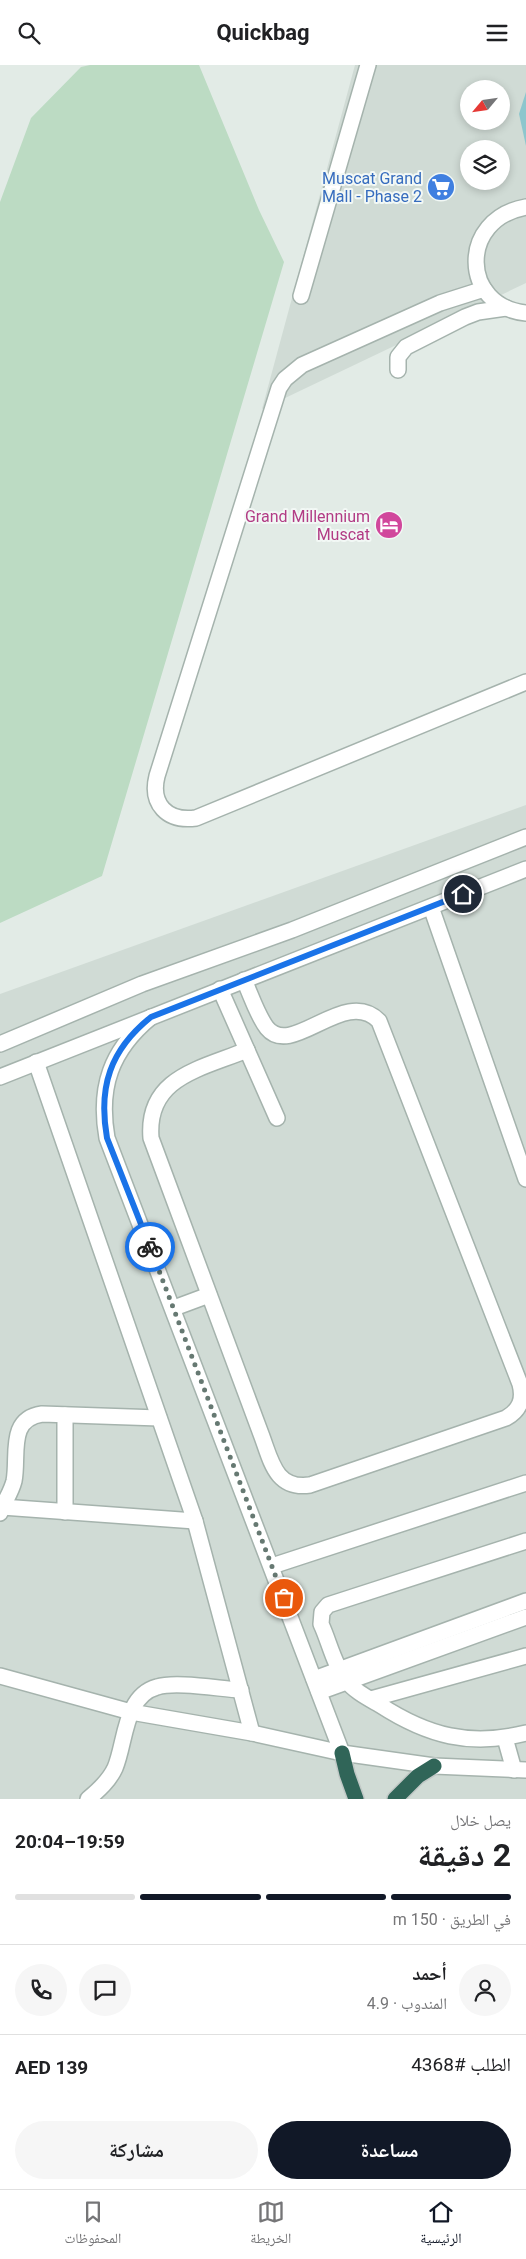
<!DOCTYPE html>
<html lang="ar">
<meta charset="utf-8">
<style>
body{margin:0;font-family:Roboto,"Noto Naskh Arabic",sans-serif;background:#f6f6f6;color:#202124;direction:rtl;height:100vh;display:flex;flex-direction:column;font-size:19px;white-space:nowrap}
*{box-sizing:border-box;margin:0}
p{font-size:16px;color:#757577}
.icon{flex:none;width:28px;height:28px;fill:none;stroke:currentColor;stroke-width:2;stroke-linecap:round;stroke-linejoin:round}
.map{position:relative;height:1734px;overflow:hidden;direction:ltr}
.details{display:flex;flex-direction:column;background:#fff;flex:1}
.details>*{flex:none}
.needle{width:32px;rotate:241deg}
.fabs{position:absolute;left:460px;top:15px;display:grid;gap:10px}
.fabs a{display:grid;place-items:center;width:50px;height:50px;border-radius:50%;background:#fff;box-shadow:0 2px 8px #0003;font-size:25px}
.pin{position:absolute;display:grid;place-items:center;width:42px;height:42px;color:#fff;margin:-21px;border:2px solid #fff;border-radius:50%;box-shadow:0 1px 5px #0007}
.courier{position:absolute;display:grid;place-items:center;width:50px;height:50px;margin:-25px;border:4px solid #1a73e8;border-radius:50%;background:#fff;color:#222;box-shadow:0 1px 6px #0007}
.headline em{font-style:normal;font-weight:700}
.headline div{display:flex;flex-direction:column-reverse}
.headline{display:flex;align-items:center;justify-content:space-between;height:85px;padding:0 15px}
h1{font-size:32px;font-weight:700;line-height:38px}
.bar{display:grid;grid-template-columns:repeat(4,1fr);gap:8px 5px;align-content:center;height:60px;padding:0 15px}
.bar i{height:6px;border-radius:4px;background:#e0e0e0}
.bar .on{background:#111827}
.bar p{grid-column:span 4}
.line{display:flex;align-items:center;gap:12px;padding:0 15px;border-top:1px solid #e0e0e0}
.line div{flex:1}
.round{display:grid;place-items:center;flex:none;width:52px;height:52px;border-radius:26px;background:#f6f6f6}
.primary-button{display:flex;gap:10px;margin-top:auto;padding:10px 15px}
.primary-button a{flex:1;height:58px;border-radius:30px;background:#111827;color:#fff;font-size:20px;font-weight:700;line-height:58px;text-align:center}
.primary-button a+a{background:#f6f6f6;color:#202124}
header{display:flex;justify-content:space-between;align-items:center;height:65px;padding:0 15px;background:#fff;font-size:22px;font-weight:700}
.dock{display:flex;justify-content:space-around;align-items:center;height:70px;border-top:1px solid #e0e0e0;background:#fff;font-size:14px;color:#757577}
.dock a{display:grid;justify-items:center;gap:2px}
.dock .on{color:#111827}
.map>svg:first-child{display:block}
</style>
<header><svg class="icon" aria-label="menu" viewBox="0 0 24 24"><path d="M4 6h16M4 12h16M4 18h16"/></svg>Quickbag<svg class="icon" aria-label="search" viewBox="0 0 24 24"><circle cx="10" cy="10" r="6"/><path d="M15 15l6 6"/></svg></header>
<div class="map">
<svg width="526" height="1734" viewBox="0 0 526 1734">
<rect width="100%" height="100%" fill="#e2ebe6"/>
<g fill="#d0dbd5" fill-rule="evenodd">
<path d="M355,0H526V218L262,344ZM469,24H501V56H469ZM469,84H501V116H469Z"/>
<polygon points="526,740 526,1734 0,1734 0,929"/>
</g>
<polygon fill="#bcdbc3" points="90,0 199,0 259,145 284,197 102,811 0,858 0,137 31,53 81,2"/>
<polygon fill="#8dc6cd" points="526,27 526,81 519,49"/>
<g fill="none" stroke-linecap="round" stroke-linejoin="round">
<defs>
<g id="minor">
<path d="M526,142C458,154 461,242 526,248"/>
<path d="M484,224L440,238L302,300L285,314L279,323L157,711C150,739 167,757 196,753L526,617"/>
<polyline points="301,231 368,0"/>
<polyline points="398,305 398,292 406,282 465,252 478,247 506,243"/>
<polyline points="431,842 526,1114"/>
<path d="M244,915C251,930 257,950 267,963C292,994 345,921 379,956L520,1319C524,1334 520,1345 506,1353L310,1420C275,1425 271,1395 261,1369L151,1073C146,1012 201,1004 247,985"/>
<polyline points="220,924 277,1053"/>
<path d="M151,952C111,985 98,1022 107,1073L342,1688"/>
<polyline points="0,979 142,919 292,865 526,772"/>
<polyline points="36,997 195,1456 252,1668"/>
<polyline points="0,1012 526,804"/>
<polyline points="174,1243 209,1230"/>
<polyline points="65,1350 65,1447"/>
<polyline points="2,1442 195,1456"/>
<path d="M0,1448C4,1437 11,1428 14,1416C19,1391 7,1354 42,1349L159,1353"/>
<path d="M526,1476L328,1540L322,1547L321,1559C329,1576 334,1600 346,1615C354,1626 368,1633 380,1640C428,1671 470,1682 526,1668"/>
<polyline points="272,1501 526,1418"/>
<polyline points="0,1611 131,1647 252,1668 342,1688 434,1701 526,1705"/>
<polyline points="314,1614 526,1536"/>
<polyline points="319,1627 526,1552"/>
<polyline points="371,1634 526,1591"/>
<polyline points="505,1673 514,1705"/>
<path d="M88,1734C99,1725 109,1716 115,1703C126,1677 124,1631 157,1622C176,1616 220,1624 241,1625"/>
</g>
<g id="highway">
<polyline points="342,1688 347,1709 356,1734"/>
<polyline points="395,1734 418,1711 434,1701"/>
</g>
</defs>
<use href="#minor" stroke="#a5b3ad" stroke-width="18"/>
<use href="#highway" stroke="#c1c8c6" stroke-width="18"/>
<use href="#minor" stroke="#fff" stroke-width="15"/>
<use href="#highway" stroke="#306558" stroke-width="15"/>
</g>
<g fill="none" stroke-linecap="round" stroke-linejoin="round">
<polyline stroke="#667972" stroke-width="5" stroke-dasharray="0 9" points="150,1182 284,1533"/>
<path stroke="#1a73e8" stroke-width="6" d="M150,1182L107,1073C98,1022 110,985 151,952L463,829"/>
</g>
<defs>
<symbol id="supermarket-disc" viewBox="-11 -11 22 22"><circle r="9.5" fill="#3f7fe0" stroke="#f2f8f5"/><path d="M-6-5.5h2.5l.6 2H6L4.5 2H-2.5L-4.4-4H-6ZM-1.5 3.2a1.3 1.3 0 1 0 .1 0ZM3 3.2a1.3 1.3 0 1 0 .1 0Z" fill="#fff"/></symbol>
<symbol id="hotel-disc" viewBox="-11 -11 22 22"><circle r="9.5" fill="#d1479c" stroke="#f2f8f5"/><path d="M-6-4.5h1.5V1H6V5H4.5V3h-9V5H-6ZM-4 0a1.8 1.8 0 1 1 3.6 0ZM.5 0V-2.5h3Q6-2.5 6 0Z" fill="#fff"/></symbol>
</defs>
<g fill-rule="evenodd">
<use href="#supermarket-disc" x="425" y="106" width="32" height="32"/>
<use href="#hotel-disc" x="373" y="444" width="32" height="32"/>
</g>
<g text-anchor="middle" stroke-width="4" stroke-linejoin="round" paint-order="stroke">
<g font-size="16" fill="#366cbe" stroke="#f2f8f5" text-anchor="end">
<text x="422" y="119">Muscat Grand<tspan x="422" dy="18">Mall - Phase 2</tspan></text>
</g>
<g font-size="16" fill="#b23c85" stroke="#f2f8f5" text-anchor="end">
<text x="370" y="457">Grand Millennium<tspan x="370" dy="18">Muscat</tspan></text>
</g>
</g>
</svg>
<div class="fabs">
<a><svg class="needle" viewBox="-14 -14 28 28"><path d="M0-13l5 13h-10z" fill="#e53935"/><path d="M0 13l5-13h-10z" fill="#757577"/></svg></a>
<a><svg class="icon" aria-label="layers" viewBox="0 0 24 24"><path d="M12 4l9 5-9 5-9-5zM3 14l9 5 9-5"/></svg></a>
</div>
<div class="pin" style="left:284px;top:1533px;background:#ea580c"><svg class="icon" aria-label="bag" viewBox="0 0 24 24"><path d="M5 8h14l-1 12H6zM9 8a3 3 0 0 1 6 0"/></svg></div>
<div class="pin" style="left:463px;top:829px;background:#1f2937"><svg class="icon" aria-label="home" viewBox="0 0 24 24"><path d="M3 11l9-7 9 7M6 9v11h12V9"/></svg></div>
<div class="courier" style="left:150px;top:1182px"><svg class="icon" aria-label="bike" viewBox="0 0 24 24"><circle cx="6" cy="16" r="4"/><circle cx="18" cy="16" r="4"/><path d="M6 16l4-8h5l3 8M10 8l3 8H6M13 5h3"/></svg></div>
</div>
<section class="details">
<div class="headline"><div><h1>2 دقيقة</h1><p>يصل خلال</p></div><em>19:59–20:04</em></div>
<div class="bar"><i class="on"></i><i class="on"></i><i class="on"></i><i></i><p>في الطريق · 150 m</p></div>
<div class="line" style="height:90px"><a class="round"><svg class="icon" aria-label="person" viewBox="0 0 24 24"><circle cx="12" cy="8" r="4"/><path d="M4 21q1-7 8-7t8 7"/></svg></a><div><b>أحمد</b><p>المندوب · 4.9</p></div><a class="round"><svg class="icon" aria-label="chat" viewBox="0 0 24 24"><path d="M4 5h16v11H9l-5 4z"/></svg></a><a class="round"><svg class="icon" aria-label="phone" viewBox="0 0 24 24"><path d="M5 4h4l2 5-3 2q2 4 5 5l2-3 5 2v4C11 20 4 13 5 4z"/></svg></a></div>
<div class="line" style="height:65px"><div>الطلب #4368</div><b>AED 139</b></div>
<div class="primary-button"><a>مساعدة</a><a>مشاركة</a></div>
</section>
<nav class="dock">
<a class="on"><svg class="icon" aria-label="home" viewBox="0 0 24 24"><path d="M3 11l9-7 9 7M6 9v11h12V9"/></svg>الرئيسية</a>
<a><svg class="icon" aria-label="map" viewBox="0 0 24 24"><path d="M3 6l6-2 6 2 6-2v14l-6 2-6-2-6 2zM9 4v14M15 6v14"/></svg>الخريطة</a>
<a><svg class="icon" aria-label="saved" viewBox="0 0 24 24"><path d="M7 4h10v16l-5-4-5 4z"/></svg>المحفوظات</a>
</nav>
